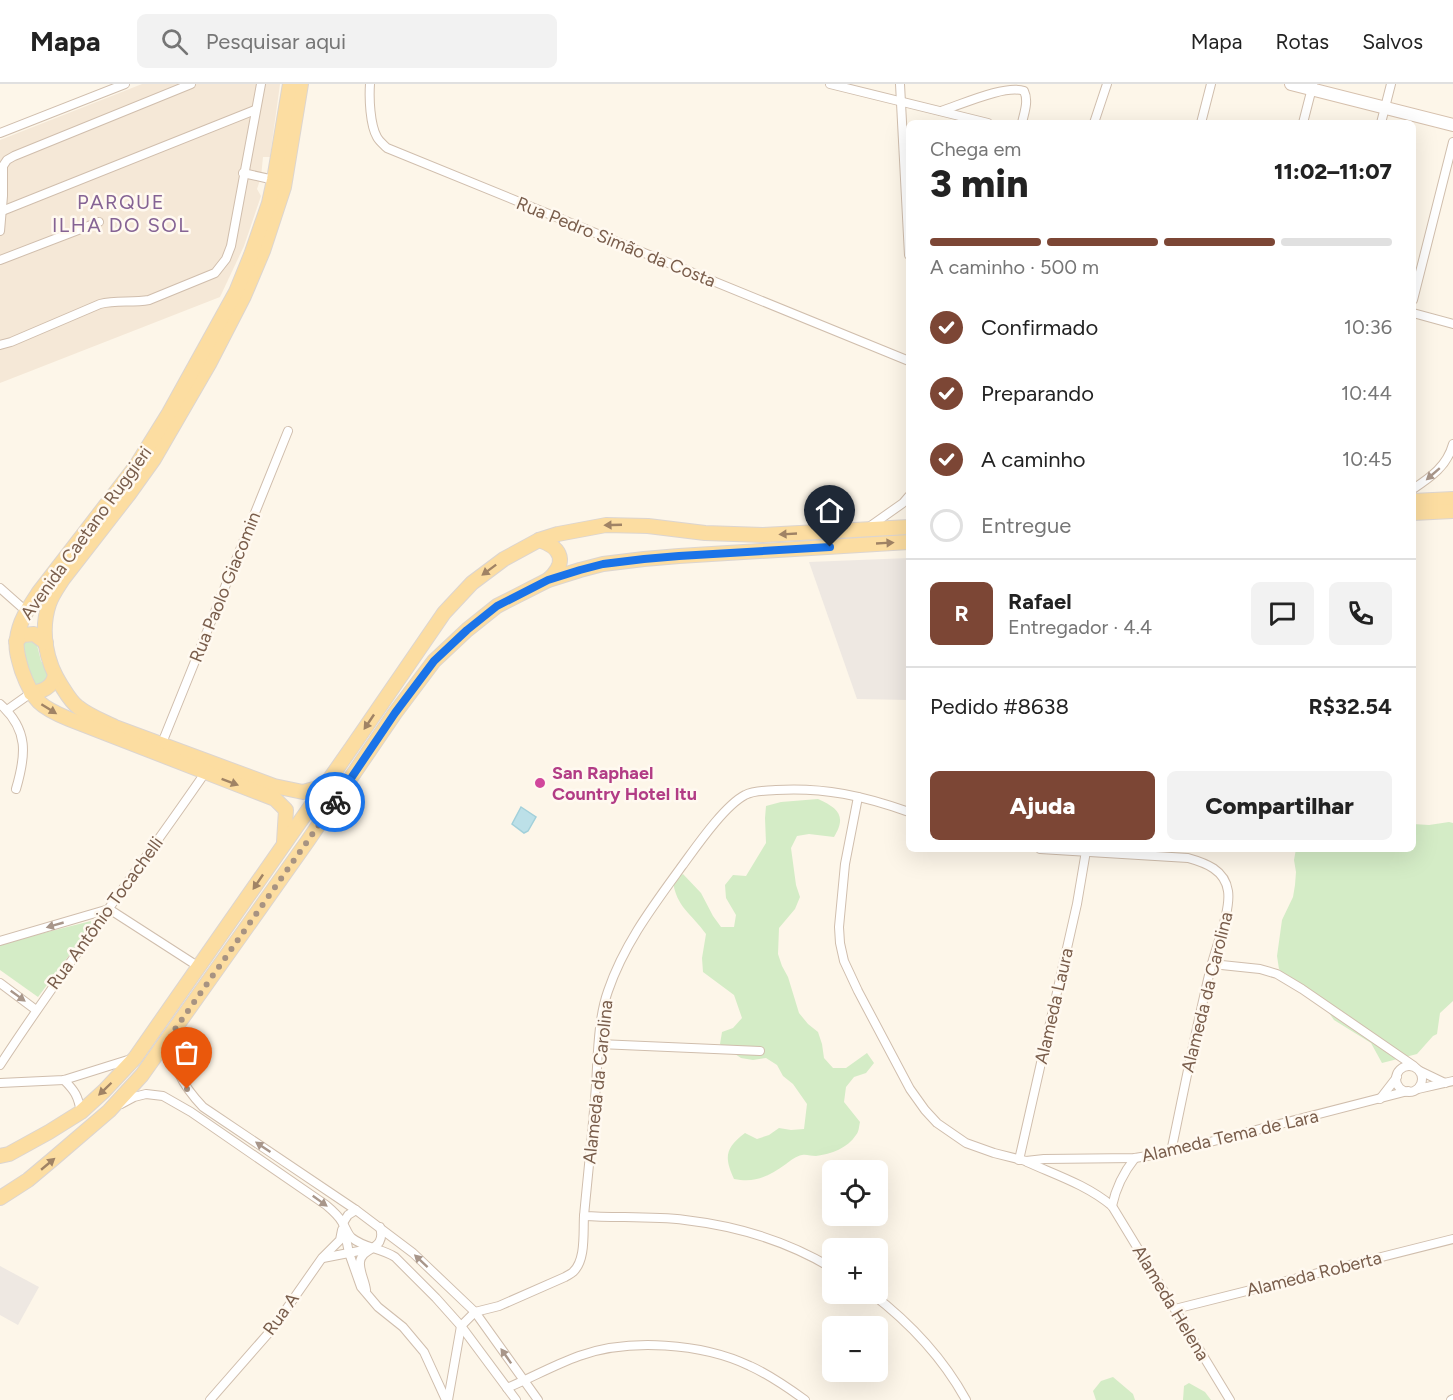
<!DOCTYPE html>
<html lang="pt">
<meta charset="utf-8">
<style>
body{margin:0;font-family:Figtree,sans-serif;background:#f2f2f2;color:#222;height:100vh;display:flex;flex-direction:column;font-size:22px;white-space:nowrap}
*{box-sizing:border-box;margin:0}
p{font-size:20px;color:#767676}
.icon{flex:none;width:33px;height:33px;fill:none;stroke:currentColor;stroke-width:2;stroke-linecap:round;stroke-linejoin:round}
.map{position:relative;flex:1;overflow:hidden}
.sheet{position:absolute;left:906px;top:36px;width:510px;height:732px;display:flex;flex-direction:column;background:#fff;border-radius:9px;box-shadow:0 6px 24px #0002}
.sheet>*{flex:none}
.tools{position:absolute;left:822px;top:1076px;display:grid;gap:12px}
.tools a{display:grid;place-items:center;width:66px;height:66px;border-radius:9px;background:#fff;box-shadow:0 6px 24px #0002;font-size:30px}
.pin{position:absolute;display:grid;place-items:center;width:51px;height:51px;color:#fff;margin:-62px -26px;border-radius:50% 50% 50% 0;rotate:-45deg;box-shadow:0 0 6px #0007}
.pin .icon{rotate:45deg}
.courier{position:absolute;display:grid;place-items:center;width:60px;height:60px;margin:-30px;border:4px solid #1a73e8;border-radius:50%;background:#fff;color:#222;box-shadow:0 2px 8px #0007}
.summary em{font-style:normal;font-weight:800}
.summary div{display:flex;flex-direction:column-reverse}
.summary{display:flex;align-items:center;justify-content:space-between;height:102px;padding:0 24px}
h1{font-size:39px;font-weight:800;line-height:45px}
.bar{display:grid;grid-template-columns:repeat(4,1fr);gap:9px 6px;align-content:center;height:72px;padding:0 24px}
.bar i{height:8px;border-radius:4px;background:#e0e0e0}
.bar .on{background:#7c4635}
.bar p{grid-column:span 4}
.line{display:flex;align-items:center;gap:15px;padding:0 24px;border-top:2px solid #e0e0e0}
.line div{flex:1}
.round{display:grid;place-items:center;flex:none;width:63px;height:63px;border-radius:9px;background:#f2f2f2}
ol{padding:0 24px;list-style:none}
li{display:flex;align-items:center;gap:18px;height:66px}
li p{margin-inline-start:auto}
li .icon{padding:6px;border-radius:50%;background:#7c4635;color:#fff;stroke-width:4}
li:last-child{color:#767676}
li i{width:33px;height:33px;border:3px solid #e0e0e0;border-radius:50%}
.cta{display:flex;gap:12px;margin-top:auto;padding:12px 24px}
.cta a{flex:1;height:69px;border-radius:9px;background:#7c4635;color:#fff;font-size:24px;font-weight:800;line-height:69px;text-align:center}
.cta a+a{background:#f2f2f2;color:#222}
header{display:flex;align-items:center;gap:36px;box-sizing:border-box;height:84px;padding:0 30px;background:#fff;border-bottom:2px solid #e0e0e0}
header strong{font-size:28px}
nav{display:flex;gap:33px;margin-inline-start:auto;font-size:21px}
.search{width:420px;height:54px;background:#f2f2f2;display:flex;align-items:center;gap:15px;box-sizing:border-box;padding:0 21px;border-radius:9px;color:#767676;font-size:22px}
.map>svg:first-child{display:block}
</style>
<header>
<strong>Mapa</strong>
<div class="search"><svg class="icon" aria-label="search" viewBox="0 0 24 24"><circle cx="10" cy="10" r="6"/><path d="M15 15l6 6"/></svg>Pesquisar aqui</div>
<nav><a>Mapa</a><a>Rotas</a><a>Salvos</a></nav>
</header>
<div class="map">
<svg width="1453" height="1316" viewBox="0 0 1453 1316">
<rect width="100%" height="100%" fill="#fdf6e9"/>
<polygon fill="#f5e8d7" points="142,0 280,0 270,73 263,73 261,93 257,105 261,112 244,162 220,213 0,299 0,56"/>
<g fill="#eee8e2">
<polygon points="909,474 909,616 857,615 809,478"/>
<polygon points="0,1182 39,1203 18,1241 0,1231"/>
</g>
<g fill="#d4ecc6">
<polygon points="26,556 36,557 41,577 50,591 49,597 36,602 33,599 25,578 22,560"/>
<path d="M818,715C838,724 847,732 834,753L809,750L797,752L791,764L796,801L800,813L795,825L779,844L778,870L782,882L788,893L799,929L808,940L818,948L822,960L824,974L833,984H846L867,969L874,979L866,989L854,993L846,1003L844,1018L860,1038C859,1042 859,1048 856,1051C848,1064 831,1070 816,1072C811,1072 806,1070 802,1071C796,1072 790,1077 786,1080C767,1093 756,1099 734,1095C724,1073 725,1064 745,1049L757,1055L769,1051L779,1044L791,1046L804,1045L807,1020L793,1000L783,992L777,981L766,974L753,976L741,974L720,960L722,948L733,944L742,934L734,911L703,888L702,874L706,850C692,830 676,823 673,797L683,790L701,809L713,832L721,843H734L736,831L726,814L725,801L733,791L746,792L766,759L765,734L766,722L781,718Z"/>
<polygon points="1449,738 1453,739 1453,917 1440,929 1437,950 1433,952 1417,970 1382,979 1371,959 1334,936 1320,916 1288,894 1279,885 1277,872 1282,836 1293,813 1295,801 1296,788 1294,776 1296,765 1413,765 1413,740 1429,741"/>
<polygon points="91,837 91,842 38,913 0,886 0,860"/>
<polygon points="1113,1293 1133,1310 1135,1316 1096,1316 1093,1307 1101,1297"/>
<polygon points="1189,1299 1205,1308 1211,1316 1183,1316 1184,1302"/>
</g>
<polygon fill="#bce0e8" stroke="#a2d0da" stroke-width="1.5" points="521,723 536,733 528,747 524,749 512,740"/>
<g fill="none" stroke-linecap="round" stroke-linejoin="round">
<defs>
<g id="street">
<path d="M370,0C369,14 370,41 377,53C379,57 383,60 387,64L909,277"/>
<polyline points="830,0 988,39"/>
<polyline points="900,0 909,171"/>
<path d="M941,27C960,21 1006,0 1024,7C1029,17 1024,29 1022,39"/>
<polyline points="1094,39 1107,0"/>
<polyline points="1201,39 1211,0"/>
<polyline points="1303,39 1313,0"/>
<polyline points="1381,39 1391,0"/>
<polyline points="0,49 125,0"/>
<polyline points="243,89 274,96"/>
<polyline points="2,127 255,26"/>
<polyline points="0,147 3,112 3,82 7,76 14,72 191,0"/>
<polyline points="0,176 99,138"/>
<polyline points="1413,216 1453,58"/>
<polyline points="1413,229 1453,240"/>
<path d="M0,261L11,258L100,220C116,216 132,219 149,216L215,189L226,175L231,162L261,0"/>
<path d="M1413,405C1431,393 1447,382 1453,360"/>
<polyline points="869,443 903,419 909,412"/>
<polyline points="0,504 26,527"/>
<path d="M0,620C29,646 26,671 16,705"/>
<polyline points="7,626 31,609"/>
<polyline points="162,659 288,347"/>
<polyline points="858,713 845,780 839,843 840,859 844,877 858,907 910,1005 925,1026 937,1039 966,1059 994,1069 1026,1077 1044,1075 1135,1074 1171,1068 1408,1007"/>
<path d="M1040,765L1188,774C1206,779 1225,786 1228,807C1231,826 1216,863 1211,883C1196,944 1184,1006 1171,1068"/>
<polyline points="109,825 199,883"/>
<polyline points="0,857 109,825"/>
<polyline points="1212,880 1260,885 1277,890 1302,905 1414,982"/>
<polyline points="0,899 36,926"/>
<path d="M171,951C172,982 182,1001 203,1023L356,1126L413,1169L475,1228L538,1316"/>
<polyline points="599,960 760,967"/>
<path d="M0,981C66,880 139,785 207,686"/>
<circle cx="1409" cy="995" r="13"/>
<polyline points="1420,987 1445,999"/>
<path d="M64,996C75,1007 78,1012 81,1028"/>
<polyline points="0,999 64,996 131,975"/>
<polyline points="1418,1005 1453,997"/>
<polyline points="1380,1015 1397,993"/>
<path d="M121,1020L134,1013L146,1010L163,1012L191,1028L326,1121C332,1126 338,1131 342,1138C346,1143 347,1150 352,1154C364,1164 381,1164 395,1173L436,1214L461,1242L516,1316"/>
<polyline points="1019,1076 1077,820 1086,767"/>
<path d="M1027,1078C1056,1091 1087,1101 1112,1122L1230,1316"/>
<path d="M1112,1122C1116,1103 1123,1089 1135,1074"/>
<polyline points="356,1126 348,1131 343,1139 349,1169 361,1203 378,1223 403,1243 424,1268 446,1316"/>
<polyline points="323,1174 369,1165"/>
<path d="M832,1184C787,1157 737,1142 685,1136C652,1132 617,1134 584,1132C588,1089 593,1045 596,1001C598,971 598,935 608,907C624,860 653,822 682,782C696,763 724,722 745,711C754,706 765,707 776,706C824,703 864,712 909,728"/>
<path d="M366,1206C365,1197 359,1187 360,1178C362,1162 387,1167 380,1143"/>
<path d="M871,1209C909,1238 943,1274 966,1316"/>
<polyline points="1175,1225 1453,1155"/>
<path d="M507,1304C531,1294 554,1281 579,1272C629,1254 702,1259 750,1282C770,1291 787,1303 805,1316"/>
<polyline points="210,1316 273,1244 322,1174 340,1156 342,1146"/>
<path d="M448,1316L461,1242L475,1228L499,1222L565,1193C568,1191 571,1190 573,1188C586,1176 583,1149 584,1132"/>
<polyline points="1451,1316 1453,1315"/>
</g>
<polyline id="secondary" points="1291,0 1453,41"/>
<g id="primary">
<path d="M301,0L284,103L263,167L244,212L209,280L154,375L129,410L63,495C58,503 52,511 49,520C40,547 46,578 61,601C66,609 71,618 78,623C89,632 103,637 115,643L274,702L303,708L325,702"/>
<polyline points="1413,417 1453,415"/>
<polyline points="1413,429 1453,427"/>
<path d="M539,456C563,464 567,479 548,496"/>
<polyline points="16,557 23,551 34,550 46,559"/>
<path d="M31,609C43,607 52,604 55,591"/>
<path d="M284,758L286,726L275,715L69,635C40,623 33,617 22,587C19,577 15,565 17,555C19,537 29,523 39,508L136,382L169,329L236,208L251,171L269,119L274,96L290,0"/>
<polyline points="0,1072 9,1070 49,1048 81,1028 104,1007 135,974 352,663 444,529 472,499 504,475 539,456 558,450 606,441 648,442 705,449 763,451 909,443"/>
<polyline points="0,1114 28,1096 53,1075 109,1027 142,991 307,758 395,629 434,577 467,546 497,522 548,496 580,486 603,480 644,475 679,472 909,458"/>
</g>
</defs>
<use href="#street" stroke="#d0bead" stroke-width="10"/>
<use href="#secondary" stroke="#d6c0ad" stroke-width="14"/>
<use href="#primary" stroke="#dcd5d0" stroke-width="16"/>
<use href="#street" stroke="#fff" stroke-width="8"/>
<use href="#secondary" stroke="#fff" stroke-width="12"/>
<use href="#primary" stroke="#fcdda1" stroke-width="14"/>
</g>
<defs><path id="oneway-solid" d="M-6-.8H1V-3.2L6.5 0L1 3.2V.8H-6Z" transform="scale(1.5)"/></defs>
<g fill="#a8968a">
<use href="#oneway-solid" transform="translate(1433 390) rotate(139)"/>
<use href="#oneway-solid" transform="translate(55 841) rotate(164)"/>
<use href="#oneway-solid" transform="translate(18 912) rotate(36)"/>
<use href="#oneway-solid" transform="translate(263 1063) rotate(-146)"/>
<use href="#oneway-solid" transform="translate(320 1117) rotate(36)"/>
<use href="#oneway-solid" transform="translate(421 1177) rotate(-137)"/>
<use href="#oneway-solid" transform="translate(506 1272) rotate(-125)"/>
</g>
<g fill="#a08365">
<use href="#oneway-solid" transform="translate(613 441) rotate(178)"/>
<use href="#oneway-solid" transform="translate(788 450) rotate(177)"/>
<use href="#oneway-solid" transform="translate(885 459) rotate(-3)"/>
<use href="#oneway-solid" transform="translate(489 486) rotate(143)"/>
<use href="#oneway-solid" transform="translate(49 625) rotate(32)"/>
<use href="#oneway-solid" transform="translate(369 638) rotate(124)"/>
<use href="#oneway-solid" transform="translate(230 698) rotate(21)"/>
<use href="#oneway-solid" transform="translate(258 798) rotate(124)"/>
<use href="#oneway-solid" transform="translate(105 1005) rotate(136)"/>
<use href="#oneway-solid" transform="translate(48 1080) rotate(-40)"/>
</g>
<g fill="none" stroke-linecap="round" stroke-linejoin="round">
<path stroke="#a79382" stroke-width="6" stroke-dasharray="0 10.8" d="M187,1005C176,985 172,974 171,951L335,718"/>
<polyline stroke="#1a73e8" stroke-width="8" points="335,718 395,629 434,577 467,546 497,522 548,496 580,486 603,480 644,475 679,472 830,463"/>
</g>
<circle fill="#d1479c" stroke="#fff9f0" stroke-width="2" cx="540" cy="699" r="6"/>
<g text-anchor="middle" stroke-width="5" stroke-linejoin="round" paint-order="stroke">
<g font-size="18" fill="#795d4b" stroke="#fff9f0">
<text transform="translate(616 158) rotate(22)" y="6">Rua Pedro Simão da Costa</text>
<text transform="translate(86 449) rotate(-54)" y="6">Avenida Caetano Ruggieri</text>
<text transform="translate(225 503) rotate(-68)" y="6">Rua Paolo Giacomin</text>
<text transform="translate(105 829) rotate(-54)" y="6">Rua Antônio Tocachelli</text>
<text transform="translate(1207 908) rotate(-76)" y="6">Alameda da Carolina</text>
<text transform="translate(1054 922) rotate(-77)" y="6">Alameda Laura</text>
<text transform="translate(598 998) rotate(-84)" y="6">Alameda da Carolina</text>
<text transform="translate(1230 1052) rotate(-13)" y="6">Alameda Tema de Lara</text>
<text transform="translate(1314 1190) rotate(-14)" y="6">Alameda Roberta</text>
<text transform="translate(1171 1219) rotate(59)" y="6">Alameda Helena</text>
<text transform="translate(281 1230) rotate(-54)" y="6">Rua A</text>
</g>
<g font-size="18" font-weight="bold" fill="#b23c85" stroke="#fff9f0" text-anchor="start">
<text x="552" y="695">San Raphael<tspan x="552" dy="21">Country Hotel Itu</tspan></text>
</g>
<g font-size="20" letter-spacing="1.5" fill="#856394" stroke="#fff9f0">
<text x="121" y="125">PARQUE<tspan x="121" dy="23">ILHA DO SOL</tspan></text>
</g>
</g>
</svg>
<div class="tools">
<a><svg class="icon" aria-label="locate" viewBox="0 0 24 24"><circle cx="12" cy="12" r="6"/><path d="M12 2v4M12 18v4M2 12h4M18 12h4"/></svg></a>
<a>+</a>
<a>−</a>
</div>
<div class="pin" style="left:187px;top:1005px;background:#ea580c"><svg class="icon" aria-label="bag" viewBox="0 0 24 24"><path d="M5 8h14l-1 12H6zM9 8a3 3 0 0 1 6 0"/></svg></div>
<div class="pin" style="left:830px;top:463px;background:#1f2937"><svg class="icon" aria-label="home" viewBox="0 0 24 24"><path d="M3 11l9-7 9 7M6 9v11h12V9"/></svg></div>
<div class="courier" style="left:335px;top:718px"><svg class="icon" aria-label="bike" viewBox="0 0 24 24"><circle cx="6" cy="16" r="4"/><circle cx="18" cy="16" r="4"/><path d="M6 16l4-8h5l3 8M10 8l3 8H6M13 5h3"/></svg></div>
<section class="sheet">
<div class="summary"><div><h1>3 min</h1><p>Chega em</p></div><em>11:02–11:07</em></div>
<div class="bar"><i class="on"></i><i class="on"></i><i class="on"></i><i></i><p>A caminho · 500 m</p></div>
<ol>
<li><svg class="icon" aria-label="check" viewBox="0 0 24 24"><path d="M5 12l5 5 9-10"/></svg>Confirmado<p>10:36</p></li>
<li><svg class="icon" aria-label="check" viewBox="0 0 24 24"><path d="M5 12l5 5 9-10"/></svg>Preparando<p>10:44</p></li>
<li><svg class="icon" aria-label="check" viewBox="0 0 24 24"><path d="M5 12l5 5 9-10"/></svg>A caminho<p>10:45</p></li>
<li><i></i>Entregue</li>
</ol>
<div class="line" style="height:108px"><b class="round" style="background:#7c4635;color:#fff">R</b><div><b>Rafael</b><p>Entregador · 4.4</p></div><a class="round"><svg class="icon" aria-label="chat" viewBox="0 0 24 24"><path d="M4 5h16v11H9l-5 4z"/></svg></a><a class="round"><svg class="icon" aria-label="phone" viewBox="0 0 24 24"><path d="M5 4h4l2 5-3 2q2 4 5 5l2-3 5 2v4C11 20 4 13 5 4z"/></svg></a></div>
<div class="line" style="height:78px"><div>Pedido #8638</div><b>R$32.54</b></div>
<div class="cta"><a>Ajuda</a><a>Compartilhar</a></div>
</section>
</div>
